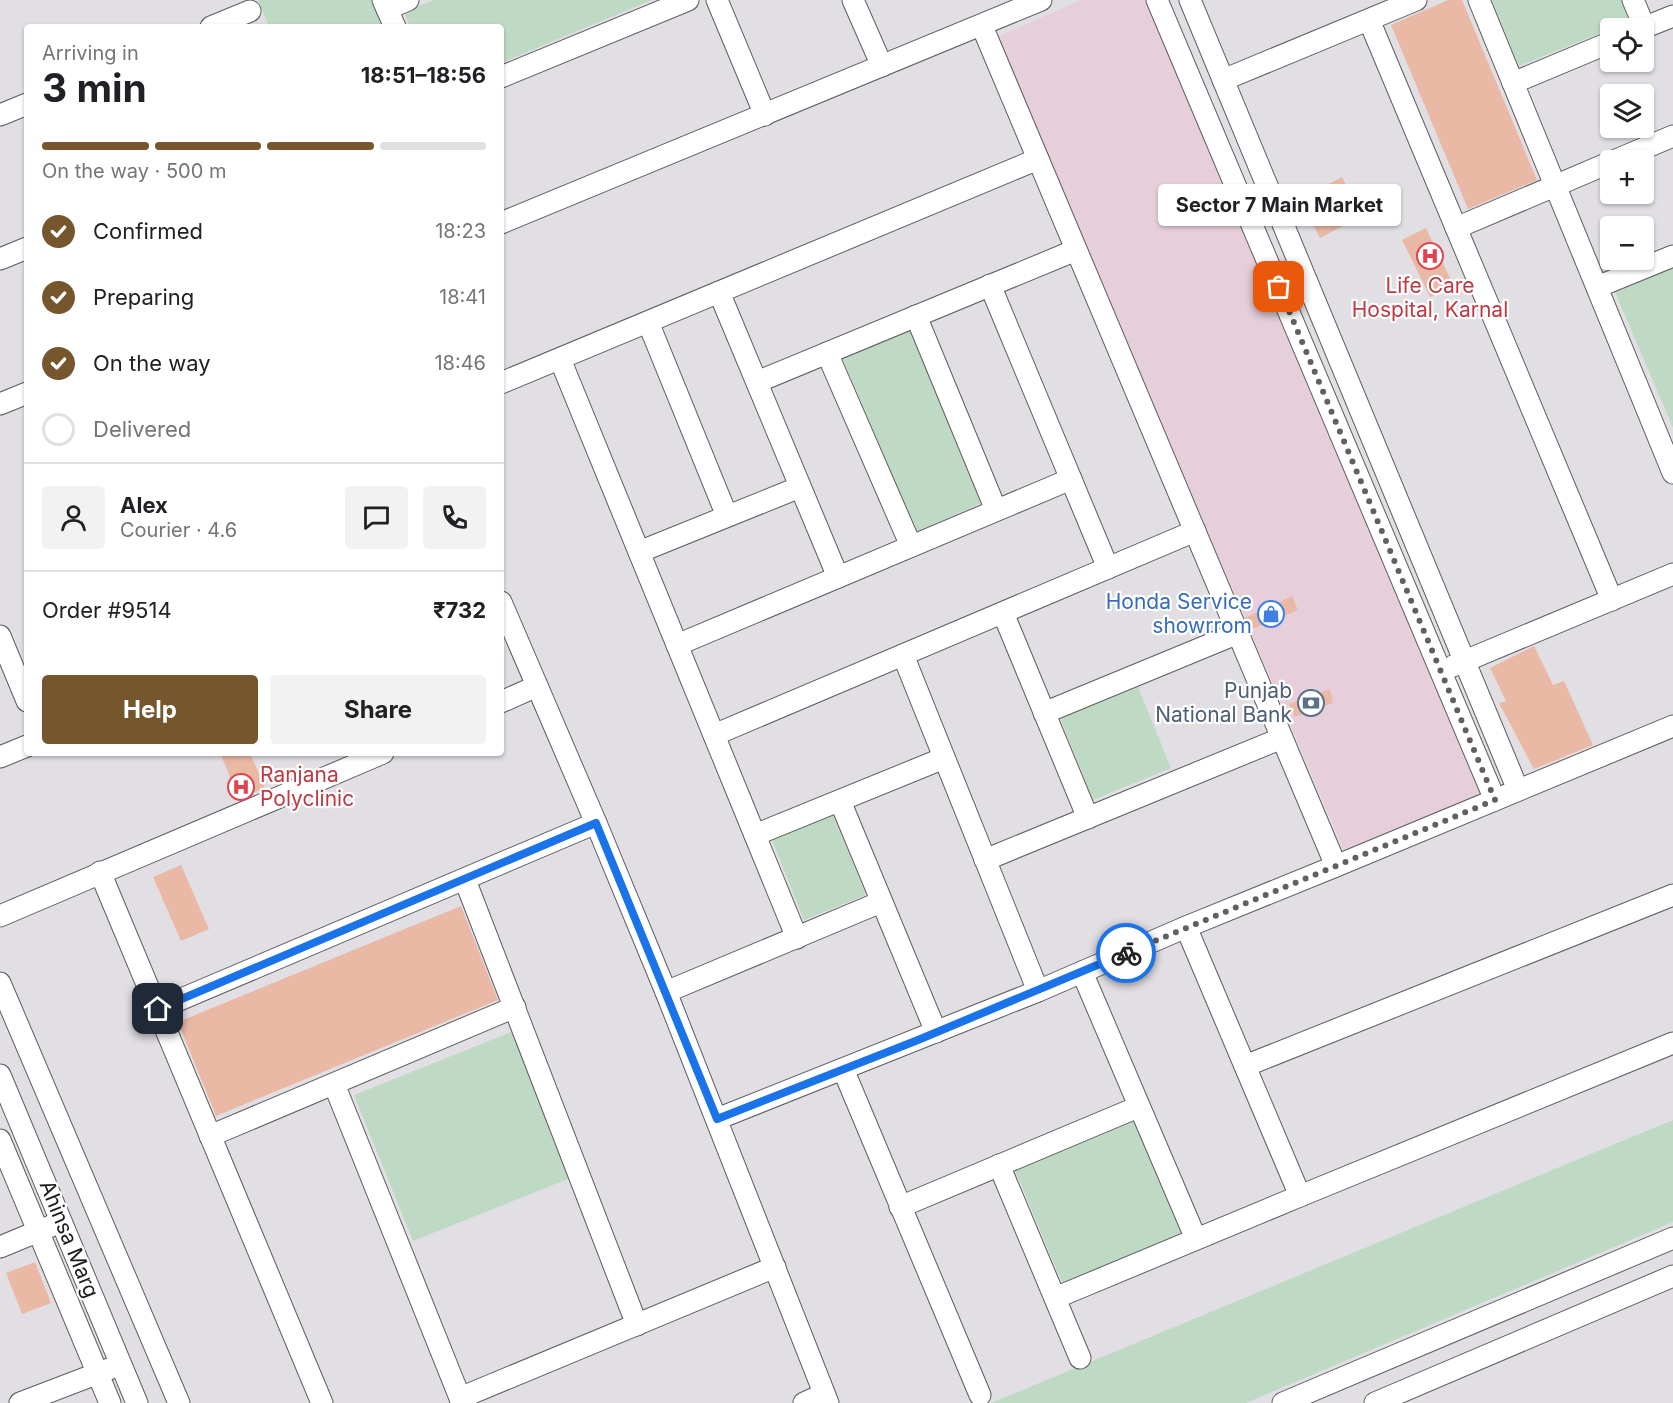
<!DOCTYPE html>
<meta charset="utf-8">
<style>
body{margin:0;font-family:Inter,sans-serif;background:#f2f2f2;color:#202124;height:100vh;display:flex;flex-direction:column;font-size:22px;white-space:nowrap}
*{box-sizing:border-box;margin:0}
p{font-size:20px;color:#757577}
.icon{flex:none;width:33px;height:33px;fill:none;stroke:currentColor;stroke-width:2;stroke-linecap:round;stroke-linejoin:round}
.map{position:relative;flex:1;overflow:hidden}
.sheet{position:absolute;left:24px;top:24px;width:480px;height:732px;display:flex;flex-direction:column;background:#fff;border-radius:6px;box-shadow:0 2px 4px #0004}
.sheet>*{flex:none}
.controls{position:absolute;left:1600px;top:18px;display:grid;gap:12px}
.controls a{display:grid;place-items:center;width:54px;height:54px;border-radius:6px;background:#fff;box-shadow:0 2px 4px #0004;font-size:30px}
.pin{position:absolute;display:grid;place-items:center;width:51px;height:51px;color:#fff;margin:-26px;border-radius:12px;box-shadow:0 3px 9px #0006}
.courier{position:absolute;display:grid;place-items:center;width:60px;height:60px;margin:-30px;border:4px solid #1a73e8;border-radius:50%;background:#fff;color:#222;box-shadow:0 2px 8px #0007}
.bubble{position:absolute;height:42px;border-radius:6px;background:#fff;box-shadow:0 2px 4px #0004;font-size:20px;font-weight:700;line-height:42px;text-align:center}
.overview em{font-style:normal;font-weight:700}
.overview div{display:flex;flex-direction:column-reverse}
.overview{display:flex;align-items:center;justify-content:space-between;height:102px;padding:0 18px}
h1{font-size:39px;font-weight:700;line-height:45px}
.bar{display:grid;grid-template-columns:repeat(4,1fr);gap:9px 6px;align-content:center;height:72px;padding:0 18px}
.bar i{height:8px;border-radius:4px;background:#e0e0e0}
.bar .selected{background:#76562c}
.bar p{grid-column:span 4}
.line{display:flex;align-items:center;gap:15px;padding:0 18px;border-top:2px solid #e0e0e0}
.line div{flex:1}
.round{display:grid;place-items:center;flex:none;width:63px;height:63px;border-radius:6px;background:#f2f2f2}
ol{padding:0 18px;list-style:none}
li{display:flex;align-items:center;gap:18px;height:66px}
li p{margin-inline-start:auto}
li .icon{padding:6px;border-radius:50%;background:#76562c;color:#fff;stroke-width:4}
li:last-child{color:#757577}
li i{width:33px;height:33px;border:3px solid #e0e0e0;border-radius:50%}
.cta{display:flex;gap:12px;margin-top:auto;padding:12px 18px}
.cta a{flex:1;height:69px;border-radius:6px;background:#76562c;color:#fff;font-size:24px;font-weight:700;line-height:69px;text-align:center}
.cta a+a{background:#f2f2f2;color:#202124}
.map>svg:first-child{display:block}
</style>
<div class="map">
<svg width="1673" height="1403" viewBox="0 0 1673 1403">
<rect width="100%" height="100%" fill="#e2dfe4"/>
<polygon fill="#e6cfdb" points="1081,0 1153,0 1481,794 1345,853 997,37"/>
<g fill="#bedac5">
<polygon points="258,0 373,0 385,27 269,27"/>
<polygon points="434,0 652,0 501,63 501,27 410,27 404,12"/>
<polygon points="1492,0 1622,0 1631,21 1519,66"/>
<polygon points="1673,268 1673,428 1615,292"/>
<polygon points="910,327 984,502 916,532 842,357"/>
<polygon points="1138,687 1171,768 1093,800 1060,718"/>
<polygon points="833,815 866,895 804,920 772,840"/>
<polygon points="514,1031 573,1177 413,1241 354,1095"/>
<polygon points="1136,1119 1186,1239 1065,1290 1015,1170"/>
<polygon points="1673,1120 1673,1222 1246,1403 991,1403"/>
</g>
<g fill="#eab9a6">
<polygon points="1448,0 1462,0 1537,180 1468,209 1391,25"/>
<polygon points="1342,177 1362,216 1320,238 1300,199"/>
<polygon points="1426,228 1454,286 1430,297 1402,240"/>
<polygon points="1292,596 1298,610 1250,630 1245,618"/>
<polygon points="1534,646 1553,685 1564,681 1593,745 1534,769 1499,703 1506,701 1490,668"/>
<polygon points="1330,689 1333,703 1295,717 1289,704"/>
<polygon points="220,753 250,753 265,788 239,798"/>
<polygon points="181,865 209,929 181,941 153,877"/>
<polygon points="461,906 498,1000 216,1116 178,1022"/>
<polygon points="35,1262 51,1303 22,1314 6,1273"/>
</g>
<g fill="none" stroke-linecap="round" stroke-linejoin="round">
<defs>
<g id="minor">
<polyline points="383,0 395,27"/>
<polyline points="717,0 765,115"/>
<polyline points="853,0 882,66"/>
<polyline points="1157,0 1495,800"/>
<polyline points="1190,0 1518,790"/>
<polyline points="1479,0 1673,473"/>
<polyline points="1633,0 1645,28"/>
<polyline points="387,9 408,0"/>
<polyline points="1369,20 1612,600"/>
<polyline points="982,26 1336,866"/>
<polyline points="211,27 250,11"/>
<polyline points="1643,28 1673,16"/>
<polyline points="501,77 688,0"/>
<polyline points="1223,80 1416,0"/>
<polyline points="1513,83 1611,42"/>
<polyline points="0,115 27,104"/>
<polyline points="1616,160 1673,136"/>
<polyline points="501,223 1041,0"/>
<polyline points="1456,228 1611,162"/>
<polyline points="0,259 27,248"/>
<polyline points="990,285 1108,568"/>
<polyline points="1597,287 1673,256"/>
<polyline points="719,292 838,577"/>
<polyline points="916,316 996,510"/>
<polyline points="648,322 727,516"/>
<polyline points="827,353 911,546"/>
<polyline points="560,359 797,938"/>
<polyline points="757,382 1076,250"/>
<polyline points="501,383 1038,159"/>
<polyline points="0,404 27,393"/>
<polyline points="639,552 800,487"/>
<polyline points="501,602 596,823 666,992 828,1403"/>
<polyline points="1003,613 1088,818"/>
<polyline points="0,636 27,701"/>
<polyline points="677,645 1071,479"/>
<polyline points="903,655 1038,991"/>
<polyline points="1453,666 1673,574"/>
<polyline points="501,702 537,686"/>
<polyline points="1044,713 1238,633"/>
<polyline points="714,735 1195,531"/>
<polyline points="0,757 27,746"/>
<polyline points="840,801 936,1032"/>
<polyline points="755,835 944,758"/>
<polyline points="985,860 1282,738"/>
<polyline points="100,872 322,1403"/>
<polyline points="465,880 637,1325"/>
<polyline points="0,916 383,753"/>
<polyline points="1186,927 1300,1196"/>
<polyline points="1082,972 1196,1239"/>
<polyline points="0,983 179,1403"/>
<polyline points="666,992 881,902"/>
<polyline points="158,1009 596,823"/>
<polyline points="1245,1066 1673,895"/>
<polyline points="843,1069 980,1395"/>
<polyline points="0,1075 137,1403"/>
<polyline points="334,1084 462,1403"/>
<polyline points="717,1119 1038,991 1186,927 1336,866 1673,726"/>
<polyline points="210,1136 515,1007"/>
<polyline points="0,1140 110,1403"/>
<polyline points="999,1165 1080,1358"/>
<polyline points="900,1207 1138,1107"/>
<polyline points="0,1247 51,1226"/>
<polyline points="1055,1298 1300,1196 1673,1043"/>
<polyline points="460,1398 775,1267"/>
<polyline points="20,1403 109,1369"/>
<polyline points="804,1403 824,1394"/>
<polyline points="1283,1403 1673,1238"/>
<polyline points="1375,1403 1673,1276"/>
</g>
</defs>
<use href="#minor" stroke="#5e5b5f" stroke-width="23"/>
<use href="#minor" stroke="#fff" stroke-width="21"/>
</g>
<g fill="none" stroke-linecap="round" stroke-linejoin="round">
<polyline stroke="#615f62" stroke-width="6" stroke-dasharray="0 10.8" points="1126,953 1495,800 1279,287"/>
<polyline stroke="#1a73e8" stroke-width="8" points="158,1009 596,823 717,1119 918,1040 1126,953"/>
</g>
<defs>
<symbol id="hospital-ring" viewBox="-11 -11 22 22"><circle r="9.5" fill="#fff" stroke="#e0444e" stroke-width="1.5"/><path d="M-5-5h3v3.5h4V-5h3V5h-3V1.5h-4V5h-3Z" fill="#e0444e"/></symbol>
<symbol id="shop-ring" viewBox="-11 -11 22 22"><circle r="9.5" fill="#fff" stroke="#3f7fe0" stroke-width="1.5"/><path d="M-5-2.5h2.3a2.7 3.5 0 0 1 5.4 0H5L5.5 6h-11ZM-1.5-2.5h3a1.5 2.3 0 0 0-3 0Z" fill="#3f7fe0"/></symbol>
<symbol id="bank-ring" viewBox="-11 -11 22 22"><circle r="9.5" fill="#fff" stroke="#5c6f8a" stroke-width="1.5"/><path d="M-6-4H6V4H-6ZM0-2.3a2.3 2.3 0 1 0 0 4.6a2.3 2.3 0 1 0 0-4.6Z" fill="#5c6f8a"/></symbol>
</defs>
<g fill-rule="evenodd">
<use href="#hospital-ring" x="1415" y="241" width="30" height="30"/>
<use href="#shop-ring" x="1256" y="599" width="30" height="30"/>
<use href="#bank-ring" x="1296" y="688" width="30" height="30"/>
<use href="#hospital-ring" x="226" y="772" width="30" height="30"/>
</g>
<g text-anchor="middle" stroke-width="4.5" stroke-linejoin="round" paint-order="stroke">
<g font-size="21" fill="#be3a42" stroke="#fff">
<text x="1430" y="293">Life Care<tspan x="1430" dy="24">Hospital, Karnal</tspan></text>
<text x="260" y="782" text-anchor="start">Ranjana<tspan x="260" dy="24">Polyclinic</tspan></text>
</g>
<g font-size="21" fill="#366cbe" stroke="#fff" text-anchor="end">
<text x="1252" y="609">Honda Service<tspan x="1252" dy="24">showrrom</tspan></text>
</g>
<g font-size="21" fill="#4e5e75" stroke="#fff" text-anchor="end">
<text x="1292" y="698">Punjab<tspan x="1292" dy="24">National Bank</tspan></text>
</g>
<g font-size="21" fill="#1b1a1c" stroke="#fff">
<text transform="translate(69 1239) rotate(68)" y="7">Ahinsa Marg</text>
</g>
</g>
</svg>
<div class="controls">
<a><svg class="icon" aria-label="locate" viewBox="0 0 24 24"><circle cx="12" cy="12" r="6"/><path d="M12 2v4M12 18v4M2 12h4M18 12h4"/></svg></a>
<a><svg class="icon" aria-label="layers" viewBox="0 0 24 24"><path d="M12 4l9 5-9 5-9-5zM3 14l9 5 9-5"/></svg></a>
<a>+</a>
<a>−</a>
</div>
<div class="pin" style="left:1279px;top:287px;background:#ea580c"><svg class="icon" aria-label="bag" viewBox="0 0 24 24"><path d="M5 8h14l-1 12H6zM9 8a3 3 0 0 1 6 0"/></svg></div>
<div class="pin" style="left:158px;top:1009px;background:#1f2937"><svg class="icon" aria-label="home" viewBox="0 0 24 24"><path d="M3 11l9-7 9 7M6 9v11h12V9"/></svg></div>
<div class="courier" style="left:1126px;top:953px"><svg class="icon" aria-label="bike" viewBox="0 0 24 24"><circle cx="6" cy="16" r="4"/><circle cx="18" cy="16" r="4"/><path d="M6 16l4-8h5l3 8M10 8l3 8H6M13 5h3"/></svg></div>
<div class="bubble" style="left:1158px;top:184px;width:243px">Sector 7 Main Market</div>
<section class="sheet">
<div class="overview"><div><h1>3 min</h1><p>Arriving in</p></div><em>18:51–18:56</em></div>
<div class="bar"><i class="selected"></i><i class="selected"></i><i class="selected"></i><i></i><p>On the way · 500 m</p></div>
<ol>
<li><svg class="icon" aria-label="check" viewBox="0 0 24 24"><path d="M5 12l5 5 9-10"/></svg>Confirmed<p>18:23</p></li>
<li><svg class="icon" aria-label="check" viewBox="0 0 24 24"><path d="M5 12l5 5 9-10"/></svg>Preparing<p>18:41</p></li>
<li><svg class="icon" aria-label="check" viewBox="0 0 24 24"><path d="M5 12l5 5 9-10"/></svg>On the way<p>18:46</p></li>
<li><i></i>Delivered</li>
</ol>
<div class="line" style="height:108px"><a class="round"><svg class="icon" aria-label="person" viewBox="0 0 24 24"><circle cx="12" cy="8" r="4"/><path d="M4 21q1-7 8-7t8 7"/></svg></a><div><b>Alex</b><p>Courier · 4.6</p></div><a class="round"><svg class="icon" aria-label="chat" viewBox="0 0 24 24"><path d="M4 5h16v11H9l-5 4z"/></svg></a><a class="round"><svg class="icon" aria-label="phone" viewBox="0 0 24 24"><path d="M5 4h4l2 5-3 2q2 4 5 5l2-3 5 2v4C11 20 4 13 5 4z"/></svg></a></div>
<div class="line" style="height:78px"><div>Order #9514</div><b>₹732</b></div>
<div class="cta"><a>Help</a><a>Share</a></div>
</section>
</div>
